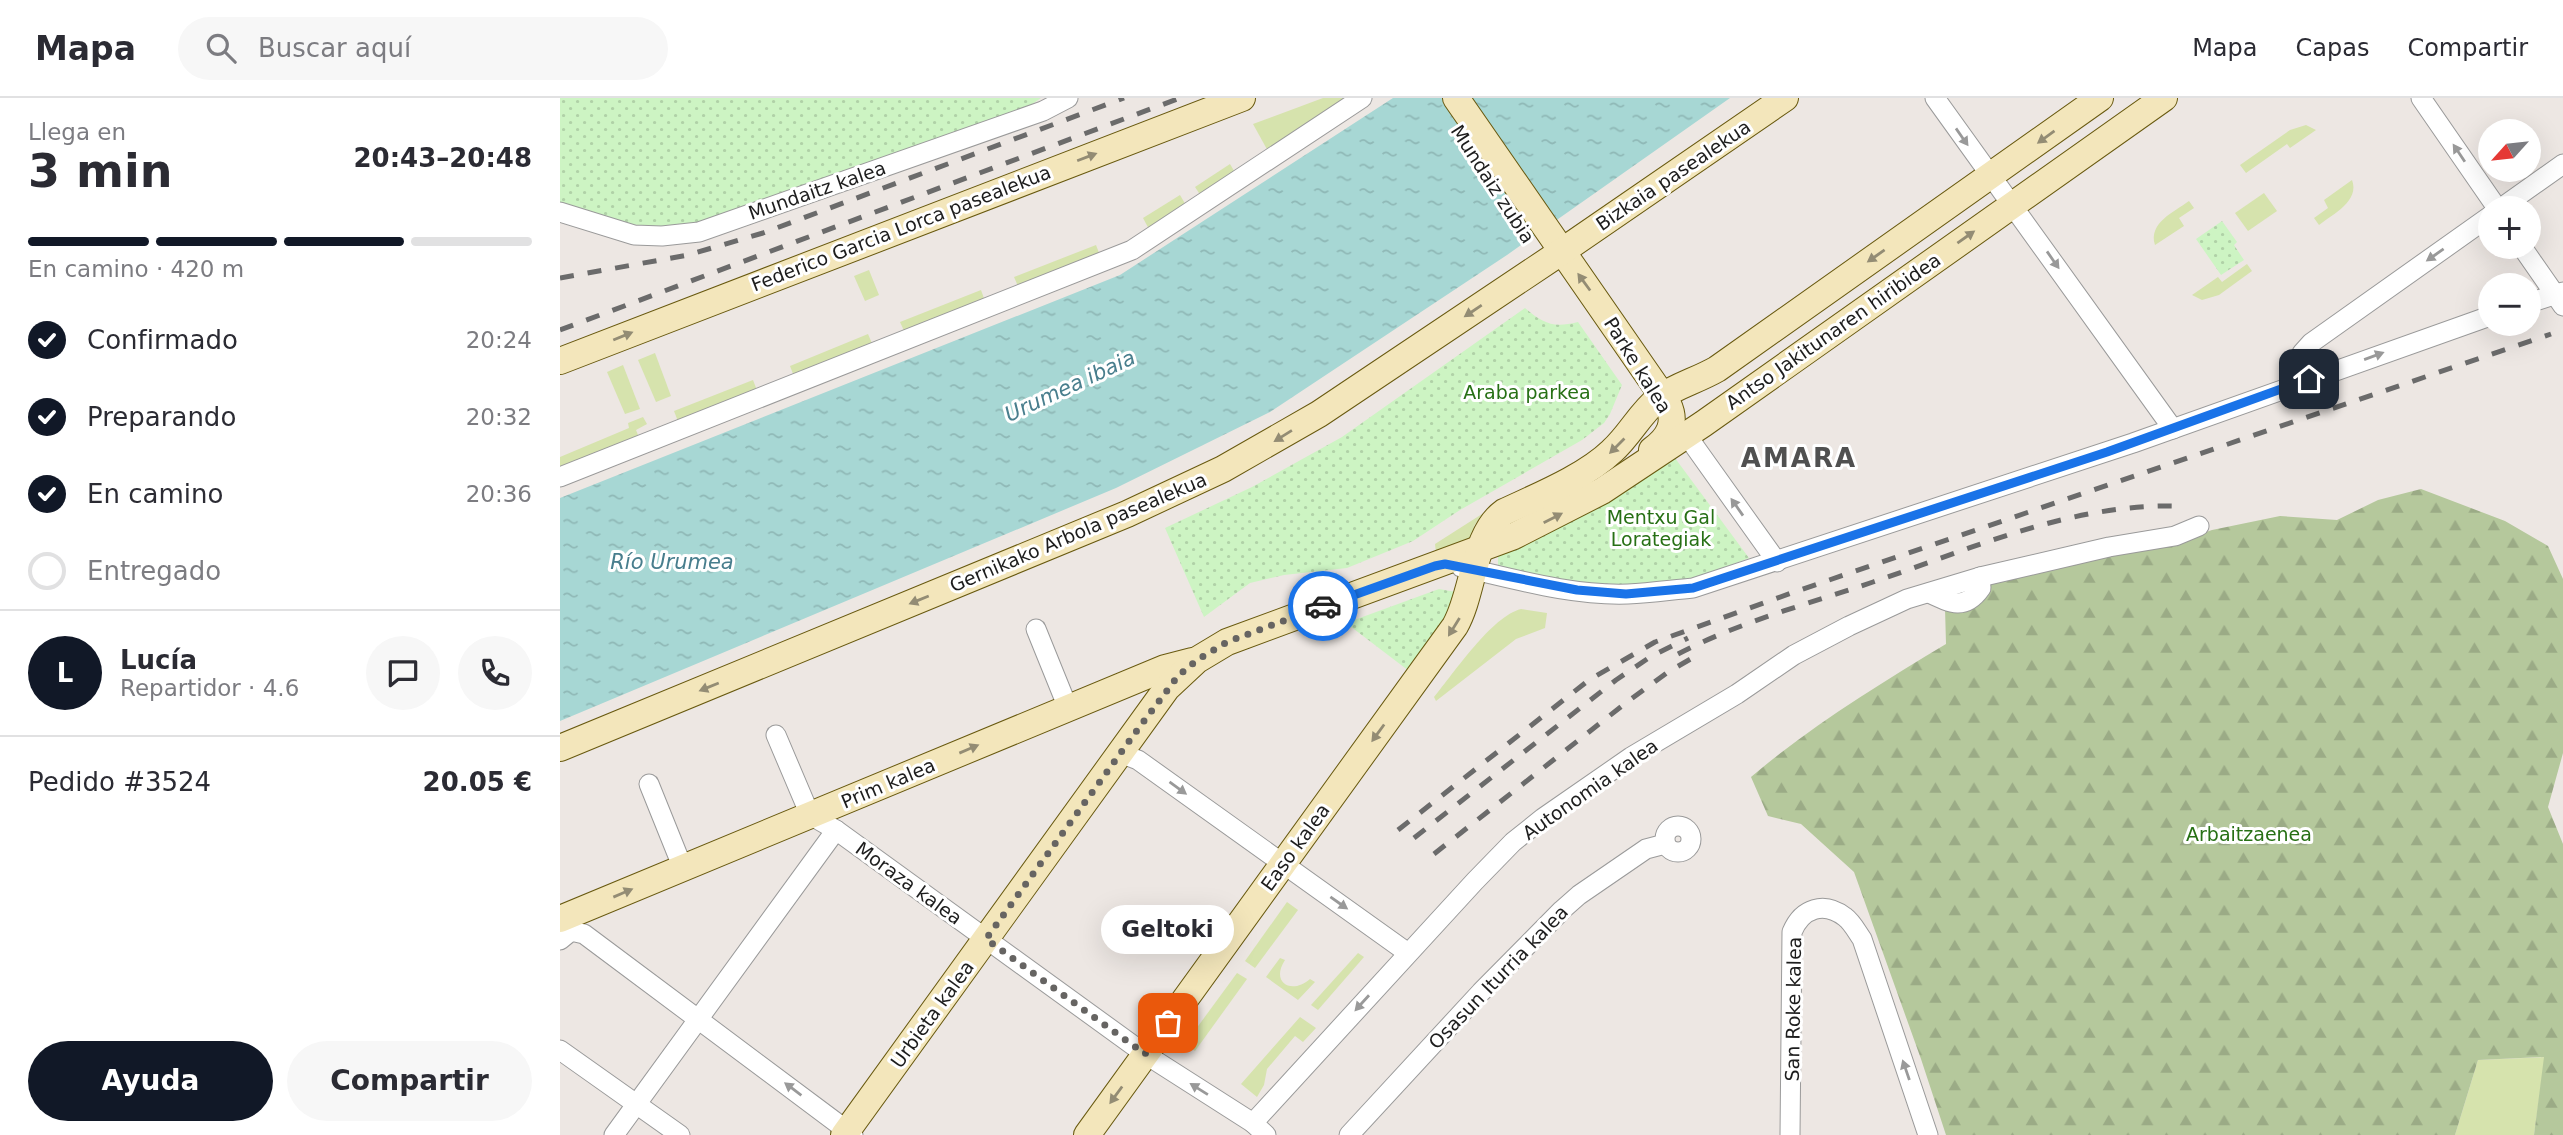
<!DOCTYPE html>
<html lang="es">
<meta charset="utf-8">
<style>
body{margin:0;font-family:"DejaVu Sans",sans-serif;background:#f7f7f7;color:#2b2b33;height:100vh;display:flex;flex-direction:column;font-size:26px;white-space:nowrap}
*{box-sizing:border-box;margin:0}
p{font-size:23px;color:#7c7c81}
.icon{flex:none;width:38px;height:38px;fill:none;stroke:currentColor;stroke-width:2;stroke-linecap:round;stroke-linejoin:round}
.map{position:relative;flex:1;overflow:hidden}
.sheet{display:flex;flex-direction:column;background:#fff;width:560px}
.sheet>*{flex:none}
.needle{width:46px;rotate:243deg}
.controls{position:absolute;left:1918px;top:21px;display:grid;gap:14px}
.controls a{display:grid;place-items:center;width:63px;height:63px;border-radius:50%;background:#fff;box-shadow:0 7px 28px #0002;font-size:35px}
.pin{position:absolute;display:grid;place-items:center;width:60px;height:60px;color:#fff;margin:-30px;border-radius:14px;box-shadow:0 4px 10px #0006}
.courier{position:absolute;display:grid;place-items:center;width:70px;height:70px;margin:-35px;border:5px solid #1a73e8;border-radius:50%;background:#fff;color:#222;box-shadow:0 2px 9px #0007}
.bubble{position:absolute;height:49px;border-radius:24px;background:#fff;box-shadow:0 7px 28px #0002;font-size:23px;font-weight:600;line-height:49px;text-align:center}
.headline em{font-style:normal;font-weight:600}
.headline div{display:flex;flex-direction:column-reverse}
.headline{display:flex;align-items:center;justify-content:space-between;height:119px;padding:0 28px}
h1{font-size:46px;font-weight:600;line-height:52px}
.bar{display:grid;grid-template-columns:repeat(4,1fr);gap:10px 7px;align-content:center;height:84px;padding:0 28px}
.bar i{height:9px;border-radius:5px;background:#e1e1e2}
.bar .active{background:#111827}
.bar p{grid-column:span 4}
.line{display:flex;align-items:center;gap:18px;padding:0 28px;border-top:2px solid #e1e1e2}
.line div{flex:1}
.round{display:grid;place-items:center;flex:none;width:74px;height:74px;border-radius:37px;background:#f7f7f7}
ol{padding:0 28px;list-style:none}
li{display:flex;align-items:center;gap:21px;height:77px}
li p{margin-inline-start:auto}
li .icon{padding:7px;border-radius:50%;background:#111827;color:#fff;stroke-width:4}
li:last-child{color:#7c7c81}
li i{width:38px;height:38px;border:4px solid #e1e1e2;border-radius:50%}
.cta{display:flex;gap:14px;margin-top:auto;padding:14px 28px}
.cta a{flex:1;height:80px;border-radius:42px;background:#111827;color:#fff;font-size:28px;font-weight:600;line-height:80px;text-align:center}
.cta a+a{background:#f7f7f7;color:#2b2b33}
header{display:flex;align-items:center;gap:42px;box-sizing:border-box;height:98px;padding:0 35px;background:#fff;border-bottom:2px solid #e1e1e2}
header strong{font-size:33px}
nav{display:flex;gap:38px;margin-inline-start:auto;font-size:24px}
.search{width:490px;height:63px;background:#f7f7f7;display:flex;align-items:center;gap:18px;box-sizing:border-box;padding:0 24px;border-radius:38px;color:#7c7c81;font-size:26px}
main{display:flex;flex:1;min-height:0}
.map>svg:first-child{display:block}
</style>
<header>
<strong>Mapa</strong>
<div class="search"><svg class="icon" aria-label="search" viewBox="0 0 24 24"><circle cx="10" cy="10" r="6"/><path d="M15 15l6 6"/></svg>Buscar aquí</div>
<nav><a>Mapa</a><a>Capas</a><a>Compartir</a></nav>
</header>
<main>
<section class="sheet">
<div class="headline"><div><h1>3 min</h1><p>Llega en</p></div><em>20:43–20:48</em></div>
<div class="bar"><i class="active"></i><i class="active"></i><i class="active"></i><i></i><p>En camino · 420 m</p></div>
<ol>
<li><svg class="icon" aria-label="check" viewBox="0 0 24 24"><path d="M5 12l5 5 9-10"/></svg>Confirmado<p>20:24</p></li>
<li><svg class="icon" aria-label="check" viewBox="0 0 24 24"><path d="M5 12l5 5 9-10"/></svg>Preparando<p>20:32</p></li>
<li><svg class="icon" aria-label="check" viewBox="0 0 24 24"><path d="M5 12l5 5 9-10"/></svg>En camino<p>20:36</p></li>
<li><i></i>Entregado</li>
</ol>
<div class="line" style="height:126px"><b class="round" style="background:#111827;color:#fff">L</b><div><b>Lucía</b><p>Repartidor · 4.6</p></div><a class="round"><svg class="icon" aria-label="chat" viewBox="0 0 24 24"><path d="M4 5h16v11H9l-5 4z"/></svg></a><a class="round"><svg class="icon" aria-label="phone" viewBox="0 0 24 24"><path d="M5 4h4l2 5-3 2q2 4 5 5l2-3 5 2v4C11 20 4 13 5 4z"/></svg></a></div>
<div class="line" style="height:91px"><div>Pedido #3524</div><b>20.05 €</b></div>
<div class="cta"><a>Ayuda</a><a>Compartir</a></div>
</section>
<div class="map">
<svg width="2003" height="1037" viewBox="0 0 2003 1037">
<defs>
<pattern id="forest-firs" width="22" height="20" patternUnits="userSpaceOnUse" patternTransform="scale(1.75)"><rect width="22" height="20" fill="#b5c89c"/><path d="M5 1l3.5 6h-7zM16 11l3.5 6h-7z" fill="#9bab86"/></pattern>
<pattern id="park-dots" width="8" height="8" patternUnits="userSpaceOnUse" patternTransform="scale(1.75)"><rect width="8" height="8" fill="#cdf4c3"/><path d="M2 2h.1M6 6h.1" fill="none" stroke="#b0d1a7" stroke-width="1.8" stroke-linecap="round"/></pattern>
<pattern id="water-ripples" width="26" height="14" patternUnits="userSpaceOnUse" patternTransform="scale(1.75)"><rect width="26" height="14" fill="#a7d7d4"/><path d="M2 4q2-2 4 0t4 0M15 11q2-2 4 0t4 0" fill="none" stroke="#8fb8b6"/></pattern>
</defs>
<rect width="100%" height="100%" fill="#ede7e3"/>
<g fill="#d6e3ad">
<polygon points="763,0 792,0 709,55 693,26"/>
<polygon points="1746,27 1756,32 1730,50 1727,46 1686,75 1680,67 1730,32"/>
<polygon points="670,66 677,78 643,101 635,89"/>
<path d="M1792,82C1800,103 1773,116 1759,127L1754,120L1768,110L1764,102Z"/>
<polygon points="1704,95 1717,113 1688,133 1675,115"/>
<polygon points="620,97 627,109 590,133 583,120"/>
<path d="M1629,103L1634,110L1619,120L1624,128L1595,147C1588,125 1614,114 1629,103Z"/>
<polygon points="536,147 541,160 460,193 454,179"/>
<polygon points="1687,166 1692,173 1659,197 1642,202 1632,197 1658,179 1662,184"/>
<polygon points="309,172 319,197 305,203 294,178"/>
<polygon points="421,192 426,206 346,237 340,224"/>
<polygon points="308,236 314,250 235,281 230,268"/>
<polygon points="95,255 111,298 96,304 78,262"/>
<polygon points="63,267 80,311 65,316 47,274"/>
<polygon points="193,282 198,295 119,326 114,313"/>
<polygon points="83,319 87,326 76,332 80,342 0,374 0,359 69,330 68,325"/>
<polygon points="922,416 914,428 912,441 876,455 875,446"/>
<path d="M961,511L987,515L985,530L956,541L876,603L874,599C894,575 932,518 961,511Z"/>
<polygon points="727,804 738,812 695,870 685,863"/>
<polygon points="798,855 804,859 758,912 751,907"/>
<path d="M720,860L725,862C710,885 732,897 750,881L755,884L738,902L706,879Z"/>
<polygon points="677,875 687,881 635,953 625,946"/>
<polygon points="740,919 756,930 743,944 735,938 707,971 704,987 697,999 681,986"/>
<polygon points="1985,959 1974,1037 1895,1037 1918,962"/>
</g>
<path fill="url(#forest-firs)" d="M1861,391L1945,423L1988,448L2003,481V655L1988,709L2003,746V1037H1974L1984,959L1918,962L1895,1037H1386L1361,961L1294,774L1241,726L1208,718L1191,679C1251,628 1318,587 1386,546L1385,510L1430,484L1548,456L1602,449L1652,432L1720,418L1777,422L1818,402Z"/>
<g fill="url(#park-dots)">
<polygon points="0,0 481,0 465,11 140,125 105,131 71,126 0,107"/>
<polygon points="1662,123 1677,144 1674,147 1684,162 1661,177 1636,141"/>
<path d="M965,210C984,226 993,230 1018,224L1062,287L1050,316L1044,325L1022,342L900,412L853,443L787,470L724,477L690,485L644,519L605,430L692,389L782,339Z"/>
<path d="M1112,356L1189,460C1168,468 1148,476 1126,481C1067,493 1005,482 946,474L938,467V458L1025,416Z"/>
<polygon points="879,491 896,494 889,519 849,573 786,525"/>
</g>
<polygon fill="url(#water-ripples)" points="833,0 1170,0 947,157 710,314 556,390 0,623 0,400 560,177"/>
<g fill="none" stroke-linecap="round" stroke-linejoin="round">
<defs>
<g id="street">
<polyline points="1375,0 1613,331"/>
<polyline points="1861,0 1937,110"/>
<polyline points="1941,110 2003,66"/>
<polyline points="0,114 74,137 102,138 139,134 483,13 508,0"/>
<polyline points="1962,149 2003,208"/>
<polyline points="1969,205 2003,194"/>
<polyline points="1749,281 1740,265 1742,255 1751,245 1930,118"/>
<polyline points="1128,336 1135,349 1217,464"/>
<polyline points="0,379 572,152 802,0"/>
<path d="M901,469C955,481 1012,498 1068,496C1090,495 1111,492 1133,490L1573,345L1930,218"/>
<path d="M1369,495C1390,505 1405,513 1421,490L1420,479"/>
<polyline points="476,531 508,610"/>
<polyline points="216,637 250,717 276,732 585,956 693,1025 706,1037"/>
<polyline points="560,655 578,662 848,855"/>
<polyline points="89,686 118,758 126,769"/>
<circle cx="1118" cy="741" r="13"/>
<polyline points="0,842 11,833 24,836 293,1037"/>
<polyline points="0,952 120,1037"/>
<polyline points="693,1025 915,783 953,744 983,720 1071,659 1177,596 1234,557 1289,528 1347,501 1420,479 1549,449 1615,438 1639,428"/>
<polyline points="54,1037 276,732"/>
<polyline points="789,1037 921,894 1002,812 1019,797 1086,751 1105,746"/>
<path d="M1230,1037L1232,834C1242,810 1264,803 1285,819C1292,824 1297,834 1302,841L1368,1037"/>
</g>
<g id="secondary">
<path d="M896,0L1108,306C1117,325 1109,340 1092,352"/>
<polyline points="0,263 682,0"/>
<polyline points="0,650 567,416 663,371 759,316 1001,154 1225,0"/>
<polyline points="0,821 605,570 632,563"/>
<polyline points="284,1037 607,590 637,562 667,544 954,438 1042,393 1143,326 1604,0"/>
<path d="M527,1037L895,528C914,495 913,436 944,414C978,398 1025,379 1052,353C1070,337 1080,315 1099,300C1116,288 1138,282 1157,271L1540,0"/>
</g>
</defs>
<use href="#street" stroke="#9a9a9a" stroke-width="21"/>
<use href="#secondary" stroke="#68590f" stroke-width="28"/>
<use href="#street" stroke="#fff" stroke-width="19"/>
<use href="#secondary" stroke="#f3e6bb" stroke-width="26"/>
<g stroke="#6b6b6b" stroke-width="5" stroke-dasharray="14 14" stroke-linecap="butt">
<polyline points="0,180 128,157 203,135 564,0"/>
<polyline points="0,232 620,0"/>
<path d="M1118,556C1179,524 1248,506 1313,484C1411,451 1510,406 1615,408"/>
<polyline points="838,732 1029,582 1095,544 1237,493 1991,236"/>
<polyline points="854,740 1056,582 1090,559 1128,540"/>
<polyline points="874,756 1067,604 1108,574 1141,555"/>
</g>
</g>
<defs><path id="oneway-solid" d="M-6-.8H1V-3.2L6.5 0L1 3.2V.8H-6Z" transform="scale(1.75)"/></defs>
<g fill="#999">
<use href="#oneway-solid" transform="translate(1402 39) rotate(55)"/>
<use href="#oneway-solid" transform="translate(1899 55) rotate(-124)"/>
<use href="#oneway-solid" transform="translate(1875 157) rotate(145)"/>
<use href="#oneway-solid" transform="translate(1493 162) rotate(55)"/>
<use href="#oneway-solid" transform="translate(1814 258) rotate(-20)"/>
<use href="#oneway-solid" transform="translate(1177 409) rotate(-125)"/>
<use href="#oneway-solid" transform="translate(618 690) rotate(36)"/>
<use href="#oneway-solid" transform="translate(779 805) rotate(35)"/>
<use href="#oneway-solid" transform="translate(802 905) rotate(132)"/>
<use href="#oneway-solid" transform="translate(1346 972) rotate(-109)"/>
<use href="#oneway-solid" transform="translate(233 991) rotate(-143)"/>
<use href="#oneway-solid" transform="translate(639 991) rotate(-148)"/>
</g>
<g fill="#938c74">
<use href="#oneway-solid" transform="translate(1486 39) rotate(144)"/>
<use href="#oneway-solid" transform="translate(527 59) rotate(-21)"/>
<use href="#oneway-solid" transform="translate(1406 139) rotate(-35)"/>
<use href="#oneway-solid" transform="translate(1316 158) rotate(145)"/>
<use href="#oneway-solid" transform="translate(1024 184) rotate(-126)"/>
<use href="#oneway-solid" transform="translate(913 213) rotate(146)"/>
<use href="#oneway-solid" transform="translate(63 238) rotate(-22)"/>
<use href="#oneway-solid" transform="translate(723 338) rotate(148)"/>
<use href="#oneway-solid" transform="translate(1057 348) rotate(135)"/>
<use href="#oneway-solid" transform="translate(993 420) rotate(-27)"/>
<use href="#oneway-solid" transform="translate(359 502) rotate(158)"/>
<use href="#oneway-solid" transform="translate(894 529) rotate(122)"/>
<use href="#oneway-solid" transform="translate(149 589) rotate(158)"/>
<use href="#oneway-solid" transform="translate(818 635) rotate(126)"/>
<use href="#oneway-solid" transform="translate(409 651) rotate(-23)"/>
<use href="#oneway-solid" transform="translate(63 795) rotate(-23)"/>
<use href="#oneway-solid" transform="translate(556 997) rotate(126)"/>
</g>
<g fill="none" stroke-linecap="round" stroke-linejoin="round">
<polyline stroke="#666462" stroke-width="7" stroke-dasharray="0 12.6" points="608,925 585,956 426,841 578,631 618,578 637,562 667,544 763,508"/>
<polyline stroke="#1a73e8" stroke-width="9" points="763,508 875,468 885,466 1017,492 1066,496 1133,490 1547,354 1749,281"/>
</g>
<g text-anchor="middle" stroke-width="6" stroke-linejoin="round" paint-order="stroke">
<g font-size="19" fill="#1d1d1d" stroke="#fff">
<text transform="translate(1113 77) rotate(-34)" y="7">Bizkaia pasealekua</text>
<text transform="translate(933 86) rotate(57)" y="7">Mundaiz zubia</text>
<text transform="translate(257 92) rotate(-19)" y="7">Mundaitz kalea</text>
<text transform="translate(341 130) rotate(-21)" y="7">Federico Garcia Lorca pasealekua</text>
<text transform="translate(1273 233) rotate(-35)" y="7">Antso Jakitunaren hiribidea</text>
<text transform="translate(1078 267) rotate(58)" y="7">Parke kalea</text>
<text transform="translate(518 434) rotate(-23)" y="7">Gernikako Arbola pasealekua</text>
<text transform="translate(328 685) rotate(-23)" y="7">Prim kalea</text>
<text transform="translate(1030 691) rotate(-35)" y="7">Autonomia kalea</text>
<text transform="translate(735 749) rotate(-54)" y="7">Easo kalea</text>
<text transform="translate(349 785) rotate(36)" y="7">Moraza kalea</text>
<text transform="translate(938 879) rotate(-46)" y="7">Osasun Iturria kalea</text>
<text transform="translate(1233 911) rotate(-89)" y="7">San Roke kalea</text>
<text transform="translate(372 916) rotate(-54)" y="7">Urbieta kalea</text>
</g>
<g font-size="19" fill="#277015" stroke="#fff">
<text x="967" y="301">Araba parkea</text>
<text x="1101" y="426">Mentxu Gal<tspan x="1101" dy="22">Lorategiak</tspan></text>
<text x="1689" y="743">Arbaitzaenea</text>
</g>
<g font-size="21" font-style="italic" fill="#487e8d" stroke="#fff">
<text transform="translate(510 288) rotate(-25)" y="7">Urumea ibaia</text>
<text x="112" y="471">Río Urumea</text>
</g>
<g font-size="26" font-weight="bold" letter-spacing="2" fill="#505050" stroke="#fff">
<text x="1239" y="369">AMARA</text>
</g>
</g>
</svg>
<div class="controls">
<a><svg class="needle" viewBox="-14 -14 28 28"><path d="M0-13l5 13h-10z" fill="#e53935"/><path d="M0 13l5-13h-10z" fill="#7c7c81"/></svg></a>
<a>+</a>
<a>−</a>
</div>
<div class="pin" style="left:608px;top:925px;background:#ea580c"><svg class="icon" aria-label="bag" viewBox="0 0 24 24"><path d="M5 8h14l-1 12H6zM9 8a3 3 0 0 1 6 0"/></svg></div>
<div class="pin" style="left:1749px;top:281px;background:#1f2937"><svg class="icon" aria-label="home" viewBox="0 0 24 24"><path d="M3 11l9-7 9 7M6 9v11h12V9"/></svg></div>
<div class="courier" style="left:763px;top:508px"><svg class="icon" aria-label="car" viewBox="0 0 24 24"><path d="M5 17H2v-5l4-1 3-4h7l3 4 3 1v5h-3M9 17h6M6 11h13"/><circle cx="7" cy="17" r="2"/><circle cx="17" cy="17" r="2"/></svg></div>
<div class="bubble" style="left:541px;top:807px;width:133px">Geltoki</div>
</div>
</main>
